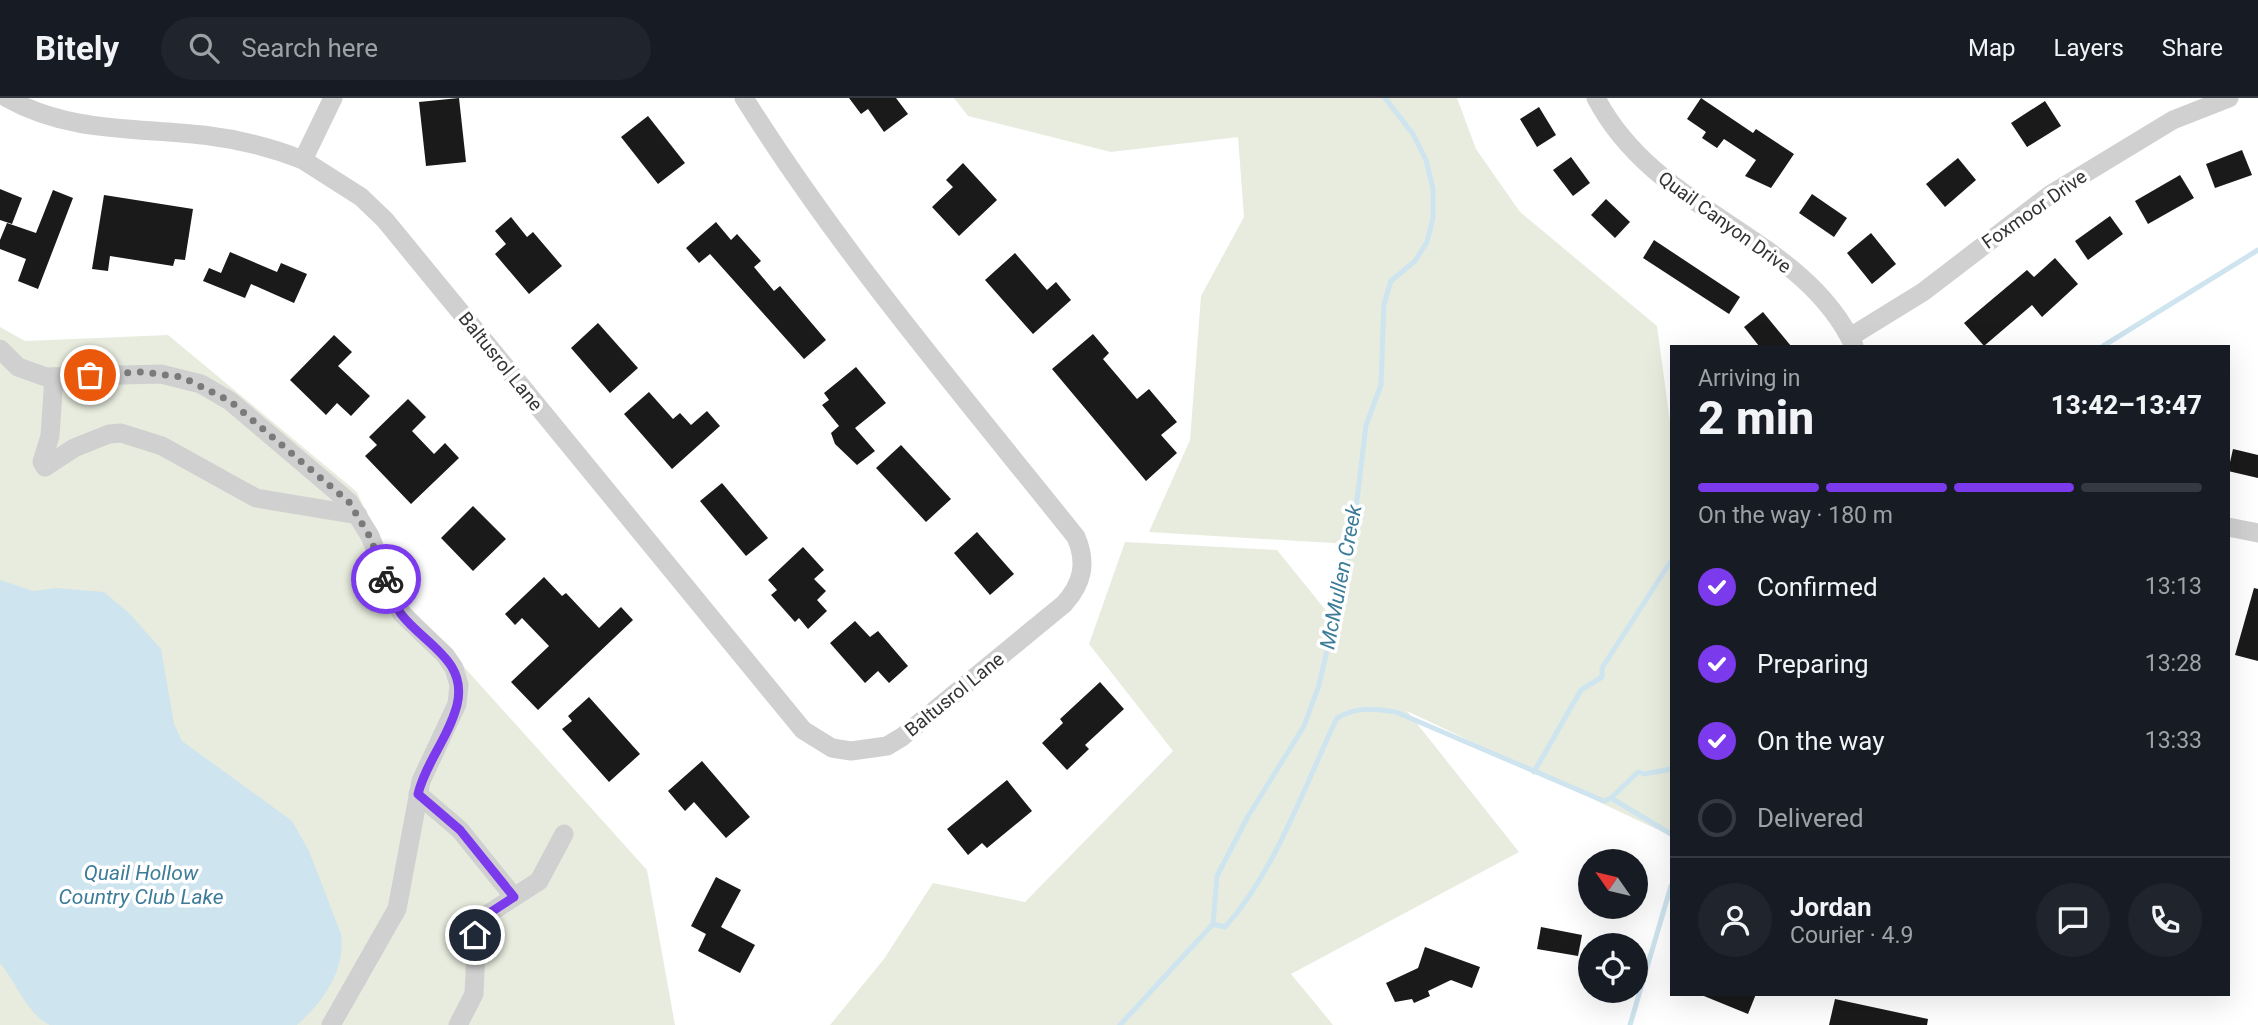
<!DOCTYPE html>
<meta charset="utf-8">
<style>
body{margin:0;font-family:Roboto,sans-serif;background:#20242c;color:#f1f3f6;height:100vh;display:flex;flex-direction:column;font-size:26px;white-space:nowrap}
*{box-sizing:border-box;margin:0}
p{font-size:23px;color:#9ea1a6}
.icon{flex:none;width:38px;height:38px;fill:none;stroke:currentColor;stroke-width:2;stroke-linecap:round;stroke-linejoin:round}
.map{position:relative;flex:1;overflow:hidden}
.details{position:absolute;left:1670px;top:247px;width:560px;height:651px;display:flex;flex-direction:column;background:#171b24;border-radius:0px;box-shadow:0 7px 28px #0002}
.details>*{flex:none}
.needle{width:46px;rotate:304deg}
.controls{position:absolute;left:1578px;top:751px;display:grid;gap:14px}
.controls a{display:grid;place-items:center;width:70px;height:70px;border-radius:50%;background:#171b24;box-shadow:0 7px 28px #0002;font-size:35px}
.pin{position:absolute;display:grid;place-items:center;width:60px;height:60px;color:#fff;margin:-30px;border:4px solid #fff;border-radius:50%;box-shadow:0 2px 7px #0007}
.courier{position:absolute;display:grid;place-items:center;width:70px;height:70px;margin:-35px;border:5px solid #7c3aed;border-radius:50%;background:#fff;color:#222;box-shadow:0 2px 9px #0007}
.headline em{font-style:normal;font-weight:800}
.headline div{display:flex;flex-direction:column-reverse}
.headline{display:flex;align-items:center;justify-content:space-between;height:119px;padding:0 28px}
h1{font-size:46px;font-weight:800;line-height:52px}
.bar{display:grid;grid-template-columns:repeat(4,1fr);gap:10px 7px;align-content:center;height:84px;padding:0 28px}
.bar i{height:9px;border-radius:5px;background:#363941}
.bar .selected{background:#7c3aed}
.bar p{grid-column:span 4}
.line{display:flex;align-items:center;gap:18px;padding:0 28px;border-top:2px solid #363941}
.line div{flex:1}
.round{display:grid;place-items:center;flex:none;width:74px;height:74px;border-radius:37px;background:#20242c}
ol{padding:0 28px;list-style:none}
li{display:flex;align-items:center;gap:21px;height:77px}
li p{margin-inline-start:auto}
li .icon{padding:7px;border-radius:50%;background:#7c3aed;color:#fff;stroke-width:4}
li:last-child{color:#9ea1a6}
li i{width:38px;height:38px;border:4px solid #363941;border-radius:50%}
header{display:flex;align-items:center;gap:42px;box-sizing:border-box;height:98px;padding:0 35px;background:#171b24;border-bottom:2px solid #363941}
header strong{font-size:33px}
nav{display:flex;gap:38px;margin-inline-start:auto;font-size:24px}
.search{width:490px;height:63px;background:#20242c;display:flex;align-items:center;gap:18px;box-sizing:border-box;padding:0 24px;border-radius:38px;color:#9ea1a6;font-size:26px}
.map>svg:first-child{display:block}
</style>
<header>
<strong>Bitely</strong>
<div class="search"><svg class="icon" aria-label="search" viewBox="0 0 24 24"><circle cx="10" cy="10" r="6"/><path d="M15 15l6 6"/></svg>Search here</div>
<nav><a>Map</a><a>Layers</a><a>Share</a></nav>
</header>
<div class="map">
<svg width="2258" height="927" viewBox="0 0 2258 927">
<rect width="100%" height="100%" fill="#fff"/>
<g fill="#e7ecde">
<polygon points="954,0 1457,0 1476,51 1520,114 1657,228 1671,331 1671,738 1407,613 1519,754 1291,876 1333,927 830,927 884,861 933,785 1025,804 1173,653 1089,546 1125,444 1277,452 1332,520 1349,446 1149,434 1190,342 1201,198 1244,119 1238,39 1111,54 968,18"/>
<polygon points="0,229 25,243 168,237 357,394 410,509 647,772 675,927 0,927"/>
</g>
<path fill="#cee4ef" d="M0,482L33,493L57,490L104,494L129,515L161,551L174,626L182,643L292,723L309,753L341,836C346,872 323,904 297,927H50C28,918 16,884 0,865Z"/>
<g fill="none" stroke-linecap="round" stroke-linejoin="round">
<g stroke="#cee4ef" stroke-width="5">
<polyline points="2103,248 2258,152"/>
<polyline points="1534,674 1581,592 1602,579 1602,570 1671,463"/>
<polyline points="1611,700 1671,736"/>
<path d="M1213,826L1225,829C1275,774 1305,687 1337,620C1357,608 1374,611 1396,614L1604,703L1611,700L1638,674L1644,676L1671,671"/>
<polyline points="1120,927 1213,826 1217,778 1247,720 1304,628 1319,587 1352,444 1366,327 1381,287 1384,206 1391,183 1415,163 1427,144 1433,120 1433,91 1426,62 1413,36 1385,0"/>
<polyline points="1630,927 1671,788"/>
</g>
</g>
<g fill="#1a1a1a">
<polygon points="459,0 466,64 426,68 419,4"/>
<polygon points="849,0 896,0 908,16 884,34 868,11 861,16"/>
<polygon points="1701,0 1753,35 1756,31 1794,56 1771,90 1745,78 1756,62 1724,41 1717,50 1702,40 1706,34 1687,21"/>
<polygon points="2045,3 2061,28 2027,49 2011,25"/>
<polygon points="1539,9 1556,37 1537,49 1520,21"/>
<polygon points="648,18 685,65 658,86 621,39"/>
<polygon points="2242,52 2252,77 2215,90 2206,66"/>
<polygon points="1571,59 1590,85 1573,98 1553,72"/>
<polygon points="1958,60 1976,82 1945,109 1926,86"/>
<polygon points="963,65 997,102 959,138 932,109 953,89 946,82"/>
<polygon points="2180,77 2194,100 2148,126 2135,103"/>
<polygon points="0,91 22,100 12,126 0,122"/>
<polygon points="53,92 73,100 38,191 18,183 26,161 0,151 0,142 7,125 36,135"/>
<polygon points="1812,96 1847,120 1834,139 1799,115"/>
<polygon points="104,97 193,111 185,162 175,161 173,168 110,158 108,173 92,171"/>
<polygon points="1606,101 1630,124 1615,140 1591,117"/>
<polygon points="2110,118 2123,136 2088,162 2075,143"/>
<polygon points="511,119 527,139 533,134 562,168 529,196 495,156 506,146 495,133"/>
<polygon points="716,124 731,142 737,136 761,163 754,169 774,193 780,188 826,242 804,261 710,156 699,165 686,150"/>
<polygon points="1871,135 1896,166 1872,186 1847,155"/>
<polygon points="1654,142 1740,199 1729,216 1643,160"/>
<polygon points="230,154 277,174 281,165 307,176 294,205 251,186 245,200 203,183 209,170 221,175"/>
<polygon points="1015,155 1047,192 1056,184 1071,202 1033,236 985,182"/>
<polygon points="2055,160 2078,186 2042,219 2032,207 1984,248 1964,225 2027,172 2034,179"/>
<polygon points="1763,214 1791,248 1759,248 1744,229"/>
<polygon points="598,225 638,270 610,295 571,250"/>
<polygon points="1093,236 1109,255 1103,261 1137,301 1149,291 1177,324 1161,337 1177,355 1146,383 1052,271"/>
<polygon points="334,237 352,254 338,268 370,298 351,318 337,305 326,317 290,282"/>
<polygon points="856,269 886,305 855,330 875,353 857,367 835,346 831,335 839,328 822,307 829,302 824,295"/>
<polygon points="649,294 673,321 680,315 691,327 707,313 720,328 672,371 624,316"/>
<polygon points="408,301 426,319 412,333 434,356 445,345 459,360 411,406 365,358 377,347 369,339"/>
<polygon points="901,347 951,401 926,424 876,370"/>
<polygon points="2233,351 2258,357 2258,380 2228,373"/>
<polygon points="722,385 768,440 746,458 700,403"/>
<polygon points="473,408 506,441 473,473 441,440"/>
<polygon points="977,434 1014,476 990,497 954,455"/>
<polygon points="803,449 824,472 814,481 826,493 817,502 827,513 808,531 799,520 795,524 771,497 777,492 768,482"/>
<polygon points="544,479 562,498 566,495 599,530 621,509 633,522 538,612 511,584 549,548 522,520 515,527 505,516"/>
<polygon points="2254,490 2258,491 2258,563 2235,557"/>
<polygon points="855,523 870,539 878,533 908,568 889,585 878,573 865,585 830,545"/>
<polygon points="1100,584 1124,611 1085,647 1089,651 1067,672 1042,645 1063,625 1060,621"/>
<polygon points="589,599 640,656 609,684 562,631 572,623 568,618"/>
<polygon points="702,663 750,719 726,740 694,704 685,713 668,693"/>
<polygon points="1007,682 1032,713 987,750 982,745 968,757 947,731"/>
<polygon points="716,779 741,792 721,829 755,847 740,875 698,853 706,836 691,828"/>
<polygon points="1541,829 1582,837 1578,858 1537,851"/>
<polygon points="1425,849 1480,869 1472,890 1451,882 1428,893 1430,898 1414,905 1412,901 1395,904 1386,885 1418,870"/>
<polygon points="1699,896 1756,896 1748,916"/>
<polygon points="1835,901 1928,921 1927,927 1829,927"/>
</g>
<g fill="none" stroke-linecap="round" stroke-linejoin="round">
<g stroke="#d0d0d0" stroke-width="19">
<path d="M7,0C71,36 140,29 210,38C242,42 273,50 303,62"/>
<path d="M333,0L303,62L361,99L385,122L803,632L832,650L851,653L887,648L902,639L1064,506C1083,485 1087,465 1076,439C961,295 842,156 744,0"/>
<path d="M1596,0C1656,116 1803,137 1854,248"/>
<polyline points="1850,239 1923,194 2051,96 2173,22 2229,0"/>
<polyline points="0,251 18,269 46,279 161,276 201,286 230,303 349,404 370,438 401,515 445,557 454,570 459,587 457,606 421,683 397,811 331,927"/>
<polyline points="54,279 50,338 42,364 45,369 74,350 109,336 121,335 162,348 256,400 358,417"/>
<polyline points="2228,429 2258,435"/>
<polyline points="418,696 460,732 514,799"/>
<polyline points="458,927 474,896 477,831 488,816 539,783 564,736"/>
</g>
</g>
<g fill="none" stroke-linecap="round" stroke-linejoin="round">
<polyline stroke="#7a7a7a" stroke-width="7" stroke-dasharray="0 12.6" points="90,277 142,274 182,279 230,303 349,404 370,439 386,481"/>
<path stroke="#7c3aed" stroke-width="9" d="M386,481C390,492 394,506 401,516C424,546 468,562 457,607C449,639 426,664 418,696L460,732L514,799L488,816L475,837"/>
</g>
<g text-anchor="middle" stroke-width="7" stroke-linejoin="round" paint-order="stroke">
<g font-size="19" fill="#333" stroke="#fff">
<text transform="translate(2034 111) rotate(-35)" y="7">Foxmoor Drive</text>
<text transform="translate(1725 124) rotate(36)" y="7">Quail Canyon Drive</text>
<text transform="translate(501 263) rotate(51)" y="7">Baltusrol Lane</text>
<text transform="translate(954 596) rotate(-39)" y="7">Baltusrol Lane</text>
</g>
<g font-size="21" font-style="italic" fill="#3c7c99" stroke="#fff">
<text transform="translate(1341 479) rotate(-79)" y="7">McMullen Creek</text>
<text x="141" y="782">Quail Hollow<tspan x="141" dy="24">Country Club Lake</tspan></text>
</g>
</g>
</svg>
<div class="controls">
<a><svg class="needle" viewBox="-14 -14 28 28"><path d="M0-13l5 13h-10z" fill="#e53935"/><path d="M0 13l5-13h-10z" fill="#9ea1a6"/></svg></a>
<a><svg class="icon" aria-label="locate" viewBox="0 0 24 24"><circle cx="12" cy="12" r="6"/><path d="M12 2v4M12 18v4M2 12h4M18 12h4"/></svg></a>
</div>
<div class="pin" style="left:90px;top:277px;background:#ea580c"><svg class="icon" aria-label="bag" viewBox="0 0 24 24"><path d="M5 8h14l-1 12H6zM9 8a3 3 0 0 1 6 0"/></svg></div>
<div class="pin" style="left:475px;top:837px;background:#1f2937"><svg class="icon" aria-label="home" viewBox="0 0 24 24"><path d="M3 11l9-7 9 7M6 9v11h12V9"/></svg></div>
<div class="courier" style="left:386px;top:481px"><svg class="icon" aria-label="bike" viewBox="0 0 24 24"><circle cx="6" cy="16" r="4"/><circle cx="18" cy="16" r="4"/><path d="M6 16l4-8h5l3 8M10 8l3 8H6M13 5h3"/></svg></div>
<section class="details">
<div class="headline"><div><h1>2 min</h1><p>Arriving in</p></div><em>13:42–13:47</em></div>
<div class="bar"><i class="selected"></i><i class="selected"></i><i class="selected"></i><i></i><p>On the way · 180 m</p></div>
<ol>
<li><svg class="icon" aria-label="check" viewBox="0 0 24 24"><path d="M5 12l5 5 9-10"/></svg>Confirmed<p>13:13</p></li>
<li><svg class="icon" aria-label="check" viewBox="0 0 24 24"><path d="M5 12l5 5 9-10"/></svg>Preparing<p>13:28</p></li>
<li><svg class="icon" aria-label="check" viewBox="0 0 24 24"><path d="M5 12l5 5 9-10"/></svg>On the way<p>13:33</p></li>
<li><i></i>Delivered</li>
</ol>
<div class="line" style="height:126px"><a class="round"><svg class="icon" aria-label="person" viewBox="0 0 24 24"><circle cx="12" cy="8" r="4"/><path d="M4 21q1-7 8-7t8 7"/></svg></a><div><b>Jordan</b><p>Courier · 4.9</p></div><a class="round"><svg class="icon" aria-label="chat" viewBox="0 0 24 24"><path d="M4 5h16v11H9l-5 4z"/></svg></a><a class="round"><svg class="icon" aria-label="phone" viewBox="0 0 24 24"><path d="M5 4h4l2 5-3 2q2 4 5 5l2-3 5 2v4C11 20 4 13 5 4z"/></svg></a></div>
</section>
</div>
